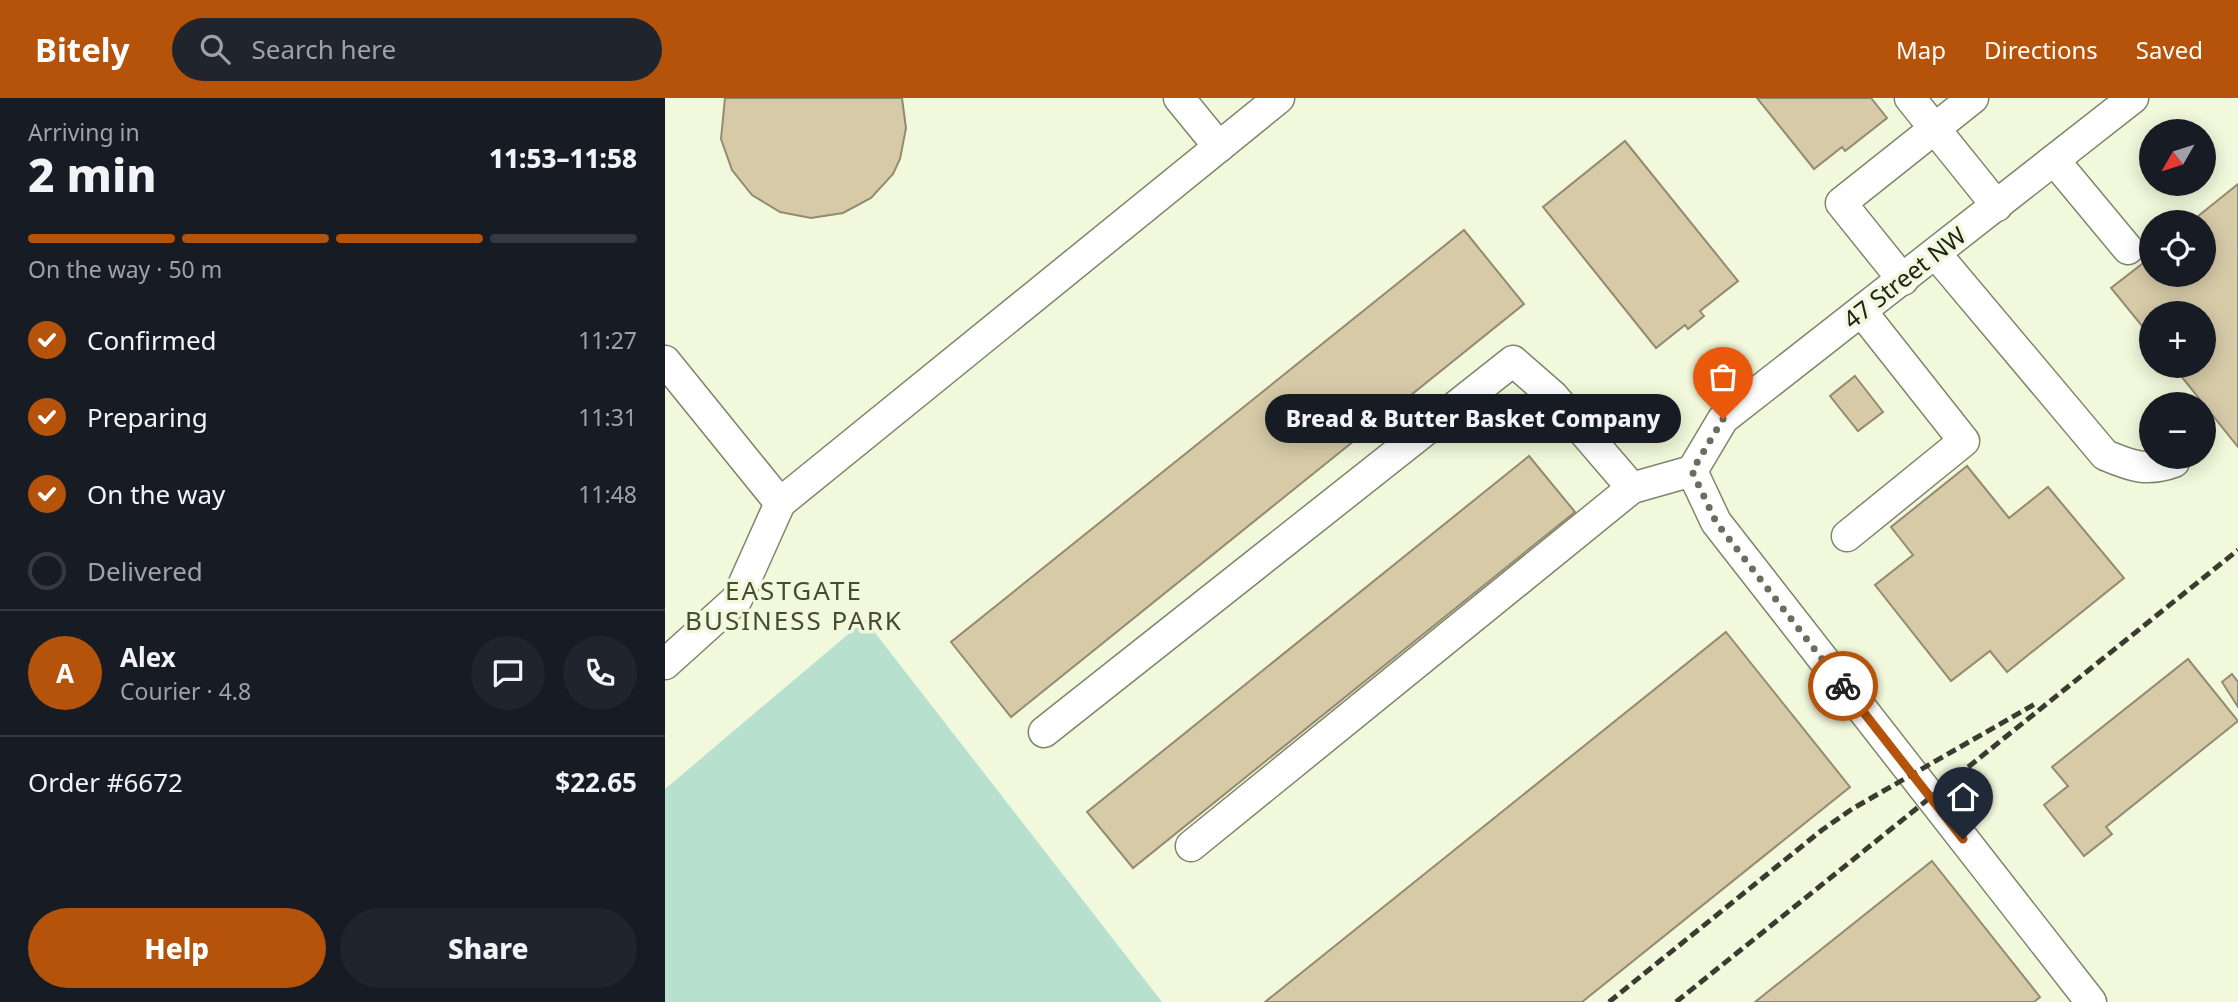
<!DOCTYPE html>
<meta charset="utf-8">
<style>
body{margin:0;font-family:"Noto Sans",sans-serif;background:#20242c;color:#f1f3f6;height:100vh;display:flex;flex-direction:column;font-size:26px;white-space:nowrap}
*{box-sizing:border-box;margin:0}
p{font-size:23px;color:#9ea1a6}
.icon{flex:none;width:38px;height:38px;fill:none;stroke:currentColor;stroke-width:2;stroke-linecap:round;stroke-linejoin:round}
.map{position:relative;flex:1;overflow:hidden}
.side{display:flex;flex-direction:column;background:#171b24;width:665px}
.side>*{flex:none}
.needle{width:46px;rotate:231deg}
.controls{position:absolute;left:1474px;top:21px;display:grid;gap:14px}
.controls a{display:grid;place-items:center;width:77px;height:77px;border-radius:50%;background:#171b24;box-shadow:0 4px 18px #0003;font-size:35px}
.pin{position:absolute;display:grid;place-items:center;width:60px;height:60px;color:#fff;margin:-72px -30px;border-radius:50% 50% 50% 0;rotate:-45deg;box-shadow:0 0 7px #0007}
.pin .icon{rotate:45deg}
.courier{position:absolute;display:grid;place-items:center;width:70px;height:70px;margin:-35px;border:5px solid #b45309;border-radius:50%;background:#fff;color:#222;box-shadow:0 2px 9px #0007}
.bubble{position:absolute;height:49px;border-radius:24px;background:#171b24;box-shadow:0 4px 18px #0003;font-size:23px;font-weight:800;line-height:49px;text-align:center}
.head em{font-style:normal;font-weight:800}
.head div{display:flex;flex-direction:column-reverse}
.head{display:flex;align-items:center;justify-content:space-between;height:119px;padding:0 28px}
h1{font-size:46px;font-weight:800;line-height:52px}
.bar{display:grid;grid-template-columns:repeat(4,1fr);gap:10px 7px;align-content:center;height:84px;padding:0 28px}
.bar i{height:9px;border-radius:5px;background:#363941}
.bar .selected{background:#b45309}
.bar p{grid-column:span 4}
.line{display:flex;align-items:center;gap:18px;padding:0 28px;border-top:2px solid #363941}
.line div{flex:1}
.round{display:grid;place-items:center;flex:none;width:74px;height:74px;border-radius:37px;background:#20242c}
ol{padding:0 28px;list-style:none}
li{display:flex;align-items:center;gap:21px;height:77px}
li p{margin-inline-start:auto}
li .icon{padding:7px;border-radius:50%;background:#b45309;color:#fff;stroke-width:4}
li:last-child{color:#9ea1a6}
li i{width:38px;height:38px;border:4px solid #363941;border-radius:50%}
.primary-button{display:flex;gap:14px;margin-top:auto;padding:14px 28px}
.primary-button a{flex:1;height:80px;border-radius:42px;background:#b45309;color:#fff;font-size:28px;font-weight:800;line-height:80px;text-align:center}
.primary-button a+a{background:#20242c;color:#f1f3f6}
header{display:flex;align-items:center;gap:42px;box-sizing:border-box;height:98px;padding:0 35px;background:#b45309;color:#fff}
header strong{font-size:33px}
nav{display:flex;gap:38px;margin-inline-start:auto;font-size:24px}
.search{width:490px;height:63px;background:#20242c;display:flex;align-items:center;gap:18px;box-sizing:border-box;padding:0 24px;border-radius:38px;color:#9ea1a6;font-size:26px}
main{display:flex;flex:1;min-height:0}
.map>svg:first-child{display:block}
</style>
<header>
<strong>Bitely</strong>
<div class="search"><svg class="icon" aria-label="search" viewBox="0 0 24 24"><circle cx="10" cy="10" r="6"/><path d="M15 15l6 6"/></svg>Search here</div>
<nav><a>Map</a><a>Directions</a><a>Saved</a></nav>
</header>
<main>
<section class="side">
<div class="head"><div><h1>2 min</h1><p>Arriving in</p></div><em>11:53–11:58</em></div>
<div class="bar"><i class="selected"></i><i class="selected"></i><i class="selected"></i><i></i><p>On the way · 50 m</p></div>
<ol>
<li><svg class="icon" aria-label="check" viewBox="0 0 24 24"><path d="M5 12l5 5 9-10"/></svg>Confirmed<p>11:27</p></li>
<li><svg class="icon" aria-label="check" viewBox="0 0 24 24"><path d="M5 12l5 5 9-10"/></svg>Preparing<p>11:31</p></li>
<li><svg class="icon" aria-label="check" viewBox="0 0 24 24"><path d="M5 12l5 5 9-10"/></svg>On the way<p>11:48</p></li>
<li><i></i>Delivered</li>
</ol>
<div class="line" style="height:126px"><b class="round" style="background:#b45309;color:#fff">A</b><div><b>Alex</b><p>Courier · 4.8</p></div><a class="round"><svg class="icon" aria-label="chat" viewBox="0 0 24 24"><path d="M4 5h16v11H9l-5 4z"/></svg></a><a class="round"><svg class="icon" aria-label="phone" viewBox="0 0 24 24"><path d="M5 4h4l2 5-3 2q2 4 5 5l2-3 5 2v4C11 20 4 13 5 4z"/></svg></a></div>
<div class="line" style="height:91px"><div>Order #6672</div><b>$22.65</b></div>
<div class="primary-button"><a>Help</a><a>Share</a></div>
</section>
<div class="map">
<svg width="1573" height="904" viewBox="0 0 1573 904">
<rect width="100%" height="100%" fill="#f2f8db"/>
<polygon fill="#b7e0ce" points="200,522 497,904 0,904 0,691"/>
<g fill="#d6caa7" stroke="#938b71" stroke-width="2">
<polygon points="60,0 237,0 241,30 235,61 228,76 206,100 178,115 146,120 115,114 87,97 67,72 56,41"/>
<polygon points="1092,0 1206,0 1222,20 1180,53 1177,49 1149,71"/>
<polygon points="960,43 1073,183 1035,213 1039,218 1023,231 1020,227 991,250 878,109"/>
<polygon points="1573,86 1573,349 1508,268 1538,268 1538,215 1486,215 1486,239 1446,190 1486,159 1486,177 1538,177 1538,124 1511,124 1522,116 1527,123"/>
<polygon points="799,132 859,206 346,619 286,544"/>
<polygon points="1190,278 1218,314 1193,333 1165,298"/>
<polygon points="864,358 910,414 468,770 422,714"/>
<polygon points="1302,368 1344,420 1383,389 1459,480 1342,574 1325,553 1286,583 1210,487 1248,457 1226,429"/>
<polygon points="1061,534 1185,689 917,904 600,904"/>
<polygon points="1523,561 1573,623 1441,729 1447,736 1419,758 1379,707 1403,688 1387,669"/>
<polygon points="1567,576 1573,584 1573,609 1557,584"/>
<polygon points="1267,763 1375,899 1369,904 1090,904"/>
</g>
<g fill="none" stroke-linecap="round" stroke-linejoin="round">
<defs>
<g id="minor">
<polyline points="514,0 554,49"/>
<polyline points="1245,0 1332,108"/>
<polyline points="1389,62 1463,151"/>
<path d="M1271,156L1440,357C1466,368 1482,374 1509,364"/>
<polyline points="1238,182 1176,105 1308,0"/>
<polyline points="0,263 115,405 72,501 0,566"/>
<polyline points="1027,373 1051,424 1426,904"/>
<polyline points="1027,373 1058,321 1468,0"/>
<polyline points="115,405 614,0"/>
<polyline points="1182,438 1299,343 1197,214"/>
<polyline points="379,634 848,263 888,298 967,390 1027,373"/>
<polyline points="526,748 967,390"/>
</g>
</defs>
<use href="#minor" stroke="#7f856a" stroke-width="33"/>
<use href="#minor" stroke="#fff" stroke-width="30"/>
<g stroke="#3a3c30" stroke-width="5" stroke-dasharray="10 5" stroke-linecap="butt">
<polyline points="944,904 1157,732 1187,711 1370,606"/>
<polyline points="1011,904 1573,452"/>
</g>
</g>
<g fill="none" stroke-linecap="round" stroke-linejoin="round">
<polyline stroke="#6a6e5d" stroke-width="7" stroke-dasharray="0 12.6" points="1058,321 1027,373 1051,424 1178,588"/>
<polyline stroke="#b45309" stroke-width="9" points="1178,588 1298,741"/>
</g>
<g text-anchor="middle" stroke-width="7" stroke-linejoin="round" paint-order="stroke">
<g font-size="24" fill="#212319" stroke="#f2f8db">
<text transform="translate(1240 180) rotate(-38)" y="8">47 Street NW</text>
</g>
<g font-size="26" letter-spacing="2" fill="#474b33" stroke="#f2f8db">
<text x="129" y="502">EASTGATE<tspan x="129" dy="30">BUSINESS PARK</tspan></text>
</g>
</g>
</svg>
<div class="controls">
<a><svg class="needle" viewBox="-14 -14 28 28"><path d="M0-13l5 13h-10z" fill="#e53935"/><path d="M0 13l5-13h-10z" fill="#9ea1a6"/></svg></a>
<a><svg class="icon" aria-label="locate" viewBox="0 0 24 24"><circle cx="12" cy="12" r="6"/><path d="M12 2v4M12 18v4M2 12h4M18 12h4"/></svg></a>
<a>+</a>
<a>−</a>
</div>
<div class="pin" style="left:1058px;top:321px;background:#ea580c"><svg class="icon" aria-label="bag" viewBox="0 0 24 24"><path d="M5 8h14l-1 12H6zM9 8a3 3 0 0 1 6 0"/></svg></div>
<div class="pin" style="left:1298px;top:741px;background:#1f2937"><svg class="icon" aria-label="home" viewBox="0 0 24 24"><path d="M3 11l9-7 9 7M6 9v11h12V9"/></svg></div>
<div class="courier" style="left:1178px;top:588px"><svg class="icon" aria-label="bike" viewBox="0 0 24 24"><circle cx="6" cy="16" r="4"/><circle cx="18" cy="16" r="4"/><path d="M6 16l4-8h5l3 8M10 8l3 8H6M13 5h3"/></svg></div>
<div class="bubble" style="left:600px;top:296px;width:416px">Bread &amp; Butter Basket Company</div>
</div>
</main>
